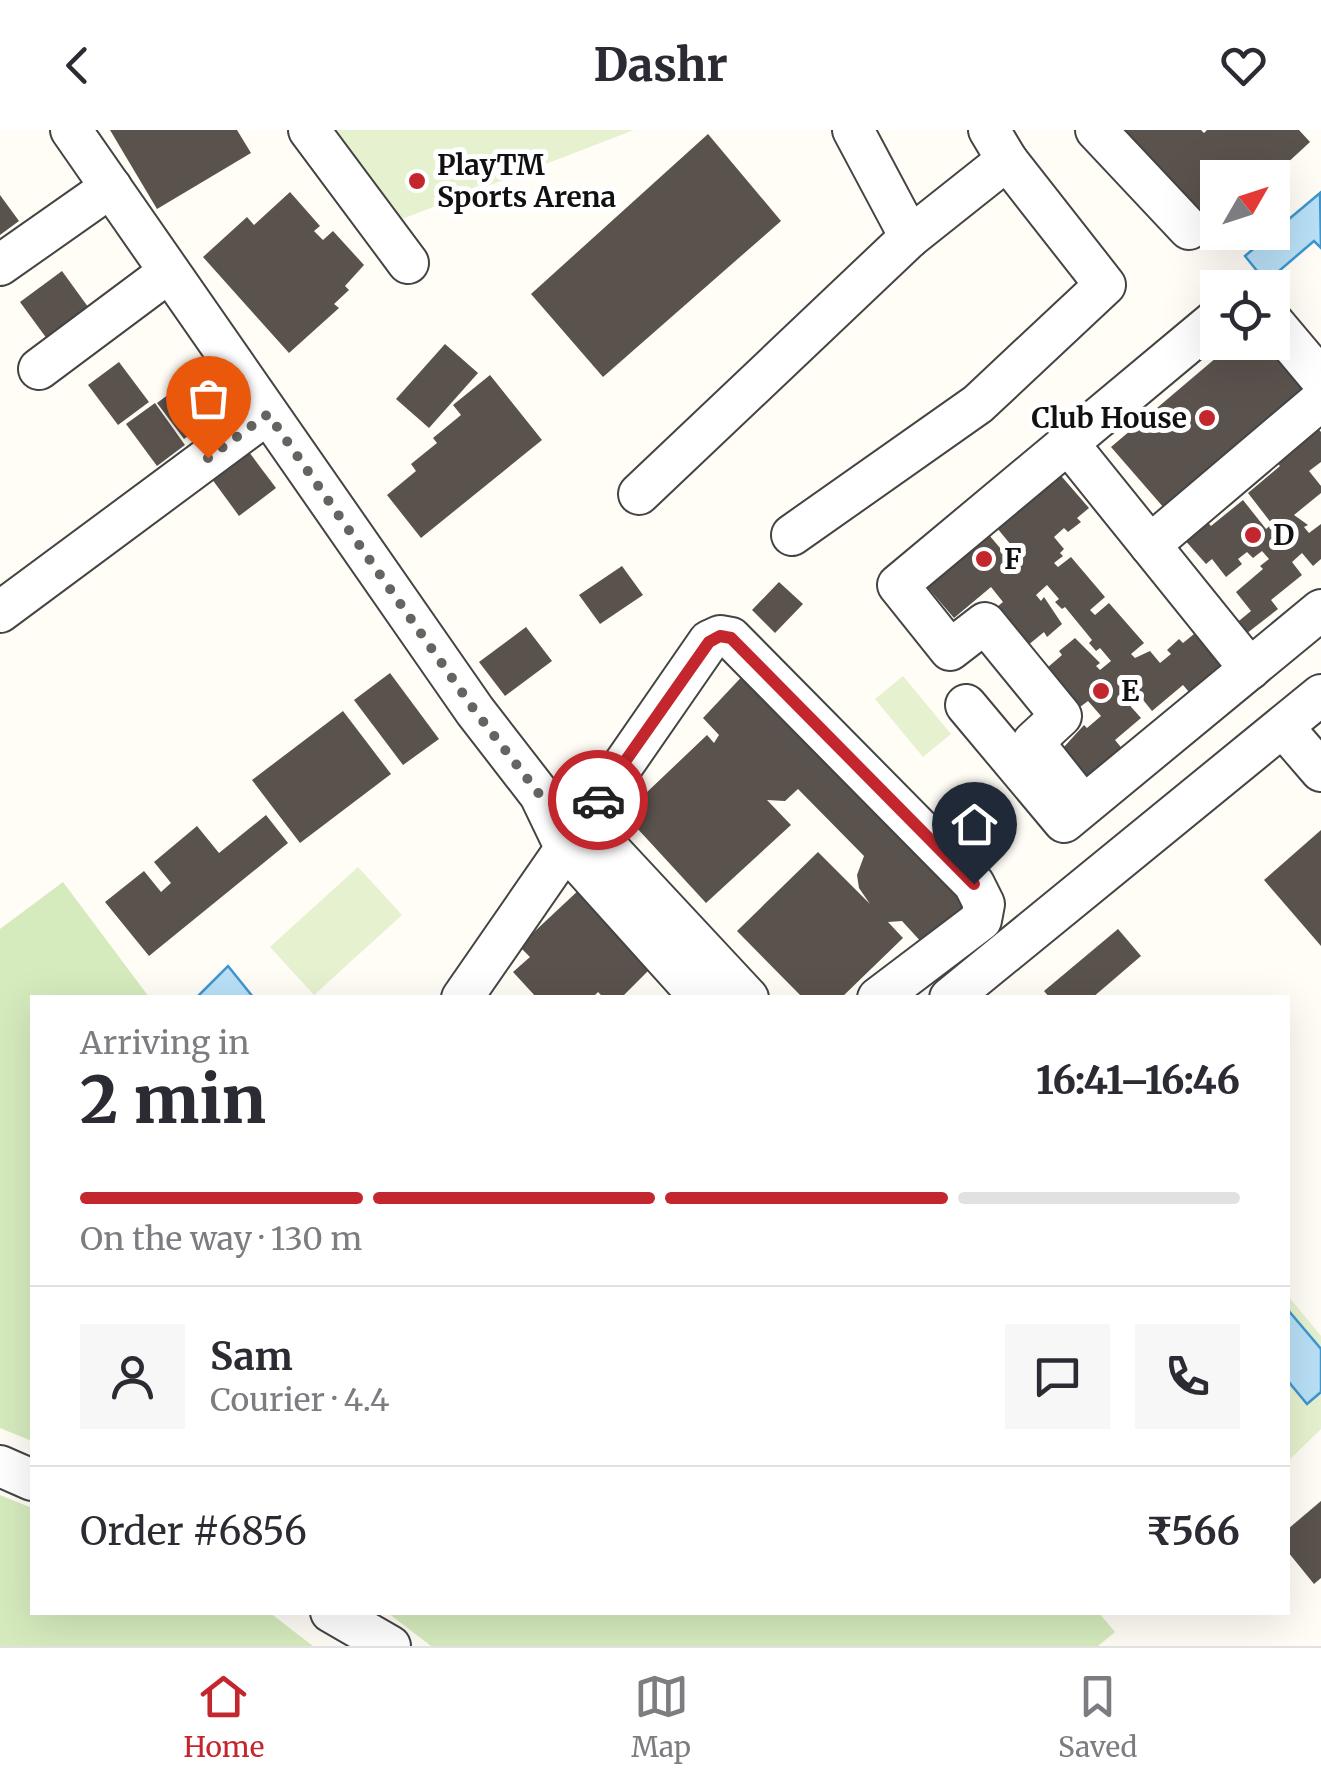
<!DOCTYPE html>
<meta charset="utf-8">
<style>
body{margin:0;font-family:Merriweather,serif;background:#f7f7f7;color:#2b2b33;height:100vh;display:flex;flex-direction:column;font-size:38px;white-space:nowrap}
*{box-sizing:border-box;margin:0}
p{font-size:32px;color:#7c7c81}
.icon{flex:none;width:55px;height:55px;fill:none;stroke:currentColor;stroke-width:2;stroke-linecap:round;stroke-linejoin:round}
.map{position:relative;flex:1;overflow:hidden}
.sheet{position:absolute;left:30px;top:865px;width:1260px;height:620px;display:flex;flex-direction:column;background:#fff;border-radius:0px;box-shadow:0 10px 40px #0002}
.sheet>*{flex:none}
.needle{width:65px;rotate:51deg}
.controls{position:absolute;left:1200px;top:30px;display:grid;gap:20px}
.controls a{display:grid;place-items:center;width:90px;height:90px;border-radius:0px;background:#fff;box-shadow:0 10px 40px #0002;font-size:50px}
.pin{position:absolute;display:grid;place-items:center;width:85px;height:85px;color:#fff;margin:-102px -42px;border-radius:50% 50% 50% 0;rotate:-45deg;box-shadow:0 0 10px #0007}
.pin .icon{rotate:45deg}
.courier{position:absolute;display:grid;place-items:center;width:100px;height:100px;margin:-50px;border:8px solid #c4262e;border-radius:50%;background:#fff;color:#222;box-shadow:0 2px 12px #0007}
.overview em{font-style:normal;font-weight:800}
.overview div{display:flex;flex-direction:column-reverse}
.overview{display:flex;align-items:center;justify-content:space-between;height:170px;padding:0 50px}
h1{font-size:65px;font-weight:800;line-height:75px}
.bar{display:grid;grid-template-columns:repeat(4,1fr);gap:15px 10px;align-content:center;height:120px;padding:0 50px}
.bar i{height:12px;border-radius:8px;background:#e1e1e2}
.bar .active{background:#c4262e}
.bar p{grid-column:span 4}
.line{display:flex;align-items:center;gap:25px;padding:0 50px;border-top:2px solid #e1e1e2}
.line div{flex:1}
.round{display:grid;place-items:center;flex:none;width:105px;height:105px;border-radius:0px;background:#f7f7f7}
header{display:flex;justify-content:space-between;align-items:center;height:130px;padding:0 50px;background:#fff;font-size:45px;font-weight:800}
.dock{display:flex;justify-content:space-around;align-items:center;height:140px;border-top:2px solid #e1e1e2;background:#fff;font-size:28px;color:#7c7c81}
.dock a{display:grid;justify-items:center;gap:5px}
.dock .active{color:#c4262e}
.map>svg:first-child{display:block}
</style>
<header><svg class="icon" aria-label="back" viewBox="0 0 24 24"><path d="M15 5l-7 7 7 7"/></svg>Dashr<svg class="icon" aria-label="heart" viewBox="0 0 24 24"><path d="M12 20l-8-8c-3-5 5-10 8-4 3-6 11-1 8 4z"/></svg></header>
<div class="map">
<svg width="1321" height="1516" viewBox="0 0 1321 1516">
<rect width="100%" height="100%" fill="#fffdf5"/>
<g fill="#d5ebbd">
<polygon points="63,752 149,867 32,868 32,1311 0,1298 0,799"/>
<polygon points="0,1365 32,1378 32,1482 270,1483 313,1516 0,1516"/>
<polygon points="1099,1483 1115,1502 1098,1516 431,1516 388,1483"/>
</g>
<g fill="#e6f2cf">
<polygon points="292,0 634,0 371,101"/>
<polygon points="903,546 951,604 923,627 875,569"/>
<polygon points="358,737 402,785 314,865 270,817"/>
<polygon points="1288,1166 1321,1206 1321,1299 1288,1331"/>
</g>
<g fill="#b9e0f7" stroke="#3f96cf" stroke-width="2.5">
<polygon points="1320,63 1321,118 1314,111 1266,152 1245,126"/>
<polygon points="228,836 253,867 201,867 199,865"/>
<polygon points="1288,1180 1321,1219 1321,1262 1307,1274 1288,1251"/>
</g>
<g fill="#5a524d">
<polygon points="110,0 237,0 251,23 157,79"/>
<polygon points="1123,0 1201,0 1204,3 1207,0 1299,0 1310,12 1271,48 1218,48 1218,96 1213,100"/>
<polygon points="708,4 781,91 603,247 531,164"/>
<polygon points="290,62 320,96 314,101 323,110 333,101 364,135 345,156 349,160 334,174 339,178 289,223 203,127 247,87 254,95"/>
<polygon points="0,65 19,91 0,105"/>
<polygon points="62,141 91,181 50,213 20,172"/>
<polygon points="1246,212 1264,212 1304,260 1164,378 1111,317 1230,216 1235,222"/>
<polygon points="445,214 478,243 429,298 396,269"/>
<polygon points="215,229 246,270 217,291 187,250"/>
<polygon points="119,232 149,272 118,295 88,255"/>
<polygon points="490,245 542,310 421,408 387,365 416,341 411,334 437,313 433,308 461,285 453,275"/>
<polygon points="184,253 211,290 184,309 157,273"/>
<polygon points="155,273 185,315 157,336 126,294"/>
<polygon points="1316,296 1321,302 1321,332 1309,341 1321,356 1321,363 1294,385 1308,395 1304,397 1309,403 1321,394 1321,429 1313,436 1302,423 1292,432 1302,445 1271,470 1278,479 1215,528 1221,535 1189,562 1183,555 1152,581 1136,561 1125,570 1141,588 1115,610 1125,622 1090,650 1063,618 1084,595 1087,598 1101,586 1088,571 1076,580 1068,570 1071,567 1047,538 1062,525 1059,521 1075,508 1100,533 1096,536 1100,540 1111,531 1100,518 1096,521 1089,513 1092,510 1065,477 1062,479 1055,472 1059,469 1047,455 1036,465 1041,471 1044,467 1062,494 1047,507 1044,502 1027,516 992,481 1003,472 991,457 954,488 923,452 989,405 1012,432 1020,426 997,398 1056,340 1089,378 1077,388 1081,392 1068,402 1064,398 1054,407 1064,419 1060,423 1063,426 1054,433 1058,437 1071,427 1105,467 1090,480 1095,485 1109,473 1144,513 1131,524 1135,528 1150,521 1160,533 1171,524 1167,520 1179,509 1183,513 1194,504 1206,518 1251,481 1236,462 1263,439 1260,436 1269,429 1262,421 1253,428 1247,422 1238,429 1242,434 1226,447 1212,429 1206,434 1183,408 1205,389 1211,396 1243,370 1266,399 1272,394 1248,363 1280,336 1275,330"/>
<polygon points="246,318 276,358 239,386 209,345"/>
<polygon points="622,436 643,465 600,494 579,465"/>
<polygon points="779,452 803,474 775,503 752,480"/>
<polygon points="526,497 552,531 505,566 479,532"/>
<polygon points="749,539 974,776 924,815 902,791 888,792 903,808 841,868 803,868 737,801 818,722 870,774 859,758 857,745 864,726 798,659 785,671 767,670 791,695 706,773 624,684 707,605 714,613 719,605 703,588"/>
<polygon points="390,543 439,609 403,635 354,570"/>
<polygon points="343,581 391,644 300,713 252,650"/>
<polygon points="266,685 288,713 149,826 105,772 144,741 161,762 171,753 154,732 197,696 219,723"/>
<polygon points="1321,700 1321,816 1264,750"/>
<polygon points="581,758 654,835 621,868 604,868 598,862 592,868 537,868 513,842 530,827 519,816"/>
<polygon points="1118,799 1141,826 1092,868 1050,868 1044,861"/>
<polygon points="1321,1371 1321,1448 1314,1454 1288,1422 1288,1399"/>
</g>
<g fill="none" stroke-linecap="round" stroke-linejoin="round">
<defs>
<g id="minor">
<polyline points="71,0 475,581 540,665 565,717 701,868"/>
<polyline points="309,0 408,133"/>
<polyline points="853,0 910,107"/>
<polyline points="1096,0 1189,99"/>
<polyline points="0,135 111,57"/>
<polyline points="1272,191 1321,249"/>
<polyline points="39,239 169,142"/>
<polyline points="1067,312 1250,539"/>
<polyline points="639,364 910,107 1007,30"/>
<polyline points="792,405 978,274 1105,155 1007,30 989,0"/>
<polyline points="1150,415 1321,270"/>
<polyline points="0,482 267,284"/>
<polyline points="966,575 1064,692 1321,480"/>
<polyline points="1283,597 1321,641"/>
<polyline points="1083,675 1033,612 1061,586 985,493 950,520 898,455 1218,188"/>
<polyline points="561,678 583,691 748,868"/>
<polyline points="462,868 709,511 720,506 731,508 974,754 984,774 981,790 878,868"/>
<polyline points="950,868 1321,565"/>
<polyline points="0,1336 32,1350"/>
<polyline points="331,1482 390,1516"/>
</g>
</defs>
<use href="#minor" stroke="#444" stroke-width="44"/>
<use href="#minor" stroke="#fff" stroke-width="40"/>
</g>
<g fill="none" stroke-linecap="round" stroke-linejoin="round">
<polyline stroke="#646461" stroke-width="10" stroke-dasharray="0 18" points="208,328 268,284 475,581 540,665 583,692 598,670"/>
<polyline stroke="#c4262e" stroke-width="12" points="598,670 709,512 720,506 731,508 974,754"/>
</g>
<g fill="#c4262e" stroke="#fff" stroke-width="4">
<circle cx="417" cy="51" r="10"/>
<circle cx="1207" cy="288" r="10"/>
<circle cx="1253" cy="405" r="10"/>
<circle cx="984" cy="429" r="10"/>
<circle cx="1101" cy="561" r="10"/>
</g>
<g text-anchor="middle" stroke-width="10" stroke-linejoin="round" paint-order="stroke">
<g font-size="28" font-weight="bold" fill="#111" stroke="#fff" text-anchor="start">
<text x="437" y="45">PlayTM<tspan x="437" dy="32">Sports Arena</tspan></text>
<text x="1187" y="298" text-anchor="end">Club House</text>
<text x="1273" y="415">D</text>
<text x="1004" y="439">F</text>
<text x="1121" y="571">E</text>
</g>
</g>
</svg>
<div class="controls">
<a><svg class="needle" viewBox="-14 -14 28 28"><path d="M0-13l5 13h-10z" fill="#e53935"/><path d="M0 13l5-13h-10z" fill="#7c7c81"/></svg></a>
<a><svg class="icon" aria-label="locate" viewBox="0 0 24 24"><circle cx="12" cy="12" r="6"/><path d="M12 2v4M12 18v4M2 12h4M18 12h4"/></svg></a>
</div>
<div class="pin" style="left:208px;top:328px;background:#ea580c"><svg class="icon" aria-label="bag" viewBox="0 0 24 24"><path d="M5 8h14l-1 12H6zM9 8a3 3 0 0 1 6 0"/></svg></div>
<div class="pin" style="left:974px;top:754px;background:#1f2937"><svg class="icon" aria-label="home" viewBox="0 0 24 24"><path d="M3 11l9-7 9 7M6 9v11h12V9"/></svg></div>
<div class="courier" style="left:598px;top:670px"><svg class="icon" aria-label="car" viewBox="0 0 24 24"><path d="M5 17H2v-5l4-1 3-4h7l3 4 3 1v5h-3M9 17h6M6 11h13"/><circle cx="7" cy="17" r="2"/><circle cx="17" cy="17" r="2"/></svg></div>
<section class="sheet">
<div class="overview"><div><h1>2 min</h1><p>Arriving in</p></div><em>16:41–16:46</em></div>
<div class="bar"><i class="active"></i><i class="active"></i><i class="active"></i><i></i><p>On the way · 130 m</p></div>
<div class="line" style="height:180px"><a class="round"><svg class="icon" aria-label="person" viewBox="0 0 24 24"><circle cx="12" cy="8" r="4"/><path d="M4 21q1-7 8-7t8 7"/></svg></a><div><b>Sam</b><p>Courier · 4.4</p></div><a class="round"><svg class="icon" aria-label="chat" viewBox="0 0 24 24"><path d="M4 5h16v11H9l-5 4z"/></svg></a><a class="round"><svg class="icon" aria-label="phone" viewBox="0 0 24 24"><path d="M5 4h4l2 5-3 2q2 4 5 5l2-3 5 2v4C11 20 4 13 5 4z"/></svg></a></div>
<div class="line" style="height:130px"><div>Order #6856</div><b>₹566</b></div>
</section>
</div>
<nav class="dock">
<a class="active"><svg class="icon" aria-label="home" viewBox="0 0 24 24"><path d="M3 11l9-7 9 7M6 9v11h12V9"/></svg>Home</a>
<a><svg class="icon" aria-label="map" viewBox="0 0 24 24"><path d="M3 6l6-2 6 2 6-2v14l-6 2-6-2-6 2zM9 4v14M15 6v14"/></svg>Map</a>
<a><svg class="icon" aria-label="saved" viewBox="0 0 24 24"><path d="M7 4h10v16l-5-4-5 4z"/></svg>Saved</a>
</nav>
